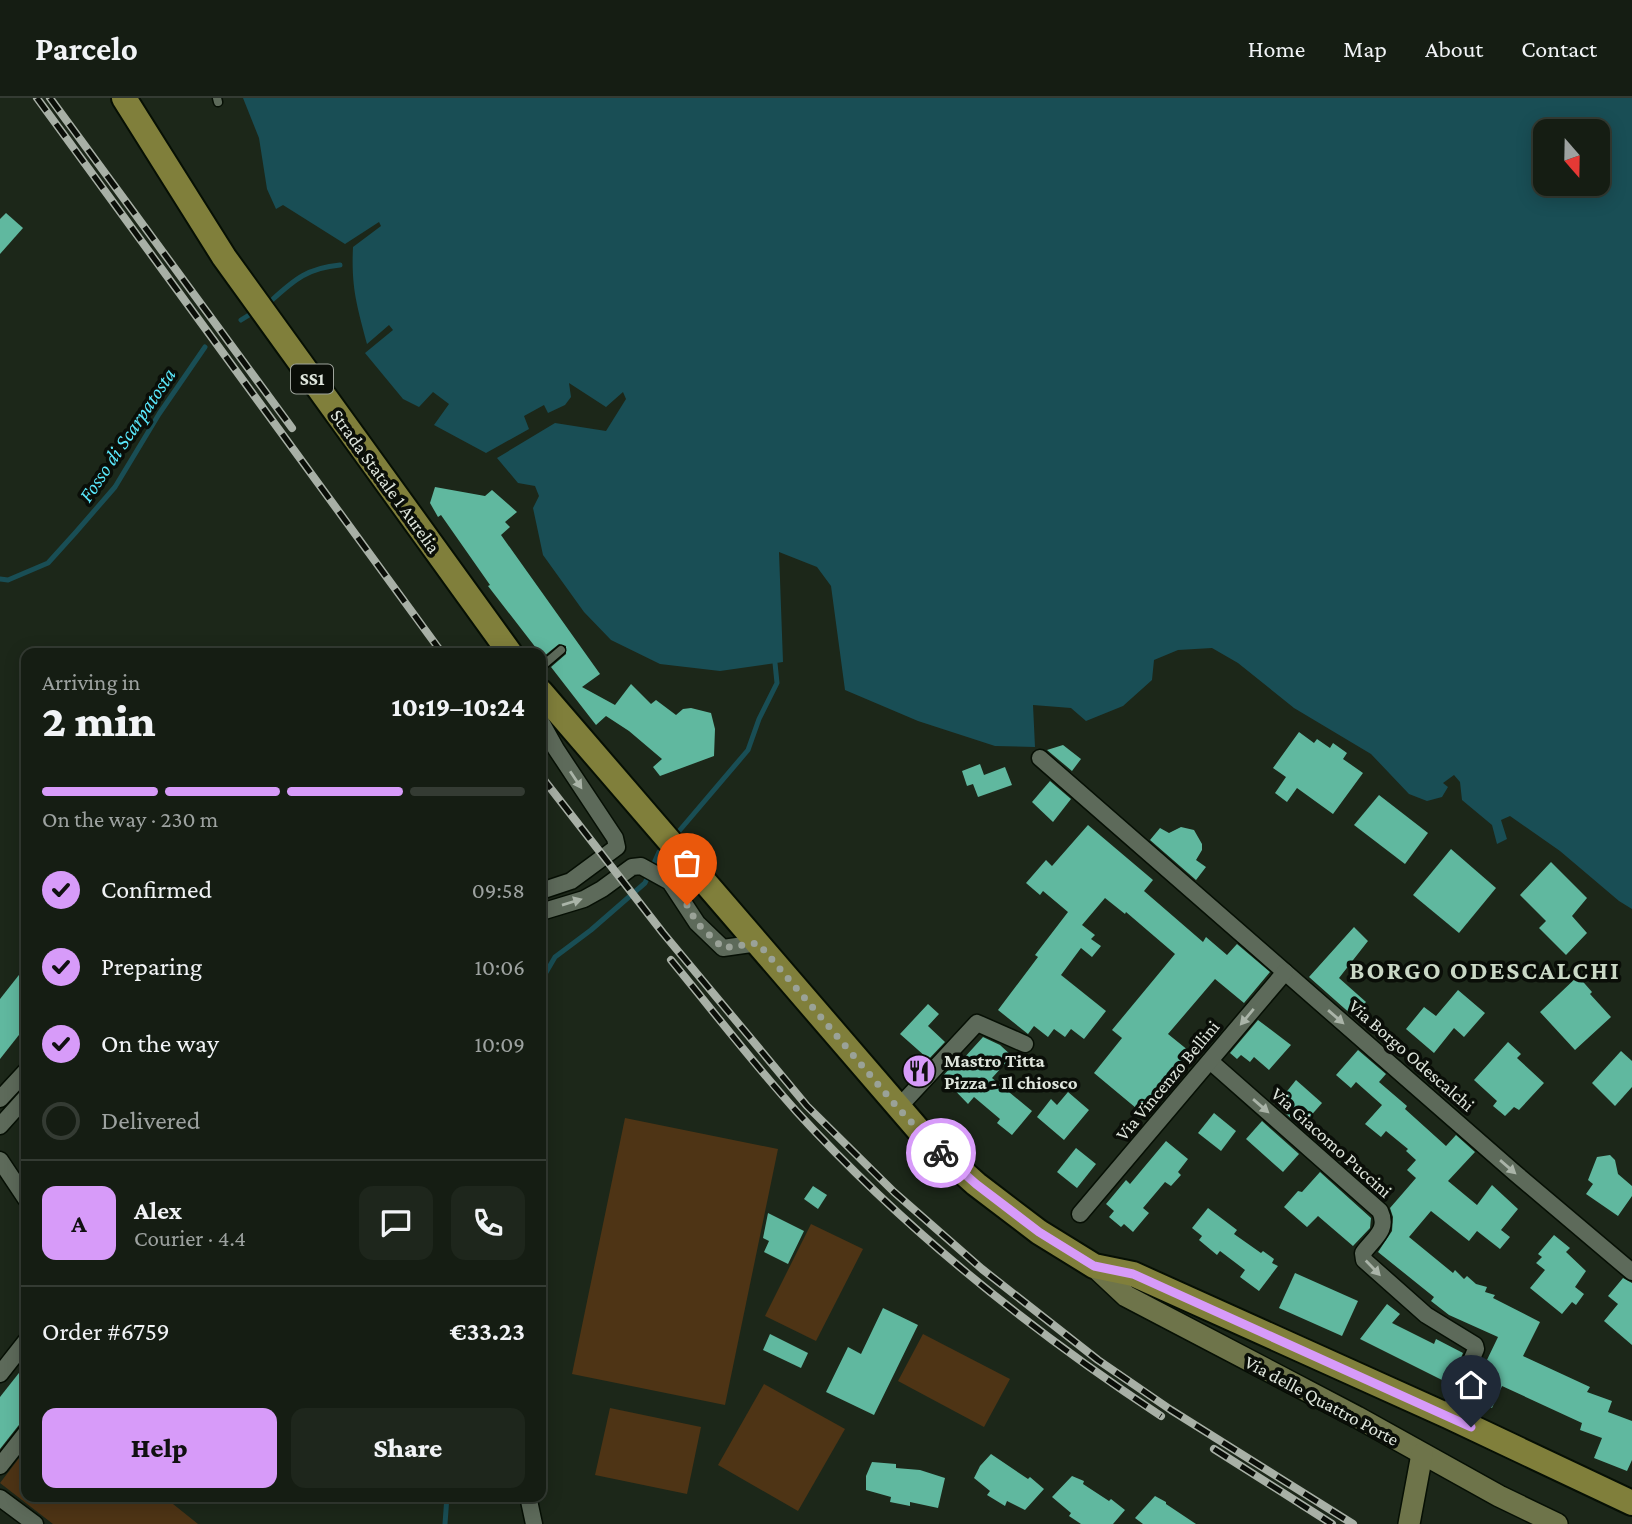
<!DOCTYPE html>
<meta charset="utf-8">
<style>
body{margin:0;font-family:"Crimson Pro",serif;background:#1e261c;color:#f1f3f6;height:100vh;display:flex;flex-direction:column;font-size:26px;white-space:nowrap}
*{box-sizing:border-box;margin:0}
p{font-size:23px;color:#9da2a0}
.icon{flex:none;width:38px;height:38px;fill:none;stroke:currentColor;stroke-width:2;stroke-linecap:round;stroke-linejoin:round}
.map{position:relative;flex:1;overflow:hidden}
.details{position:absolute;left:21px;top:550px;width:525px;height:854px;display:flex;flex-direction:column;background:#151d13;border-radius:14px;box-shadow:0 4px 18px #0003,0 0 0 2px #343b33}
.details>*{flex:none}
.needle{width:46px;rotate:160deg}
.tools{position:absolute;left:1533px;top:21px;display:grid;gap:14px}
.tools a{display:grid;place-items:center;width:77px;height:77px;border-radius:14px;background:#151d13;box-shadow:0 4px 18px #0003,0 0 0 2px #343b33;font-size:35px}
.pin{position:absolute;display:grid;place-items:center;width:60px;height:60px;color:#fff;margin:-72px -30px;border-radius:50% 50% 50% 0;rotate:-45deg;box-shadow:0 0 7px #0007}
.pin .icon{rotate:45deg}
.courier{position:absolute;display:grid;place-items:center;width:70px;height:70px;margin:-35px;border:5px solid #d79bf9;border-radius:50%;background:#fff;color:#222;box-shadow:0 2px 9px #0007}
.overview em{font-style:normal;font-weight:800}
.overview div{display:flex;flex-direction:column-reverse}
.overview{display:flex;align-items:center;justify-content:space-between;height:119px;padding:0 21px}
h1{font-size:46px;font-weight:800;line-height:52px}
.bar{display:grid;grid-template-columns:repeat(4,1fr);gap:10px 7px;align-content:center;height:84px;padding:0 21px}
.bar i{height:9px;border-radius:5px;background:#343b33}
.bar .active{background:#d79bf9}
.bar p{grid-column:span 4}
.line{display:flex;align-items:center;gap:18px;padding:0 21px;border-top:2px solid #343b33}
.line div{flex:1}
.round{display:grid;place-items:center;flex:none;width:74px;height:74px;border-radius:14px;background:#1e261c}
ol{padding:0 21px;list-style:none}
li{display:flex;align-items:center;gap:21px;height:77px}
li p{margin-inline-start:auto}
li .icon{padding:7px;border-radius:50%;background:#d79bf9;color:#111;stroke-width:4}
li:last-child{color:#9da2a0}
li i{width:38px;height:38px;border:4px solid #343b33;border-radius:50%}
.action{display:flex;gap:14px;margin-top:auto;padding:14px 21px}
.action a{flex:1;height:80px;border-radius:14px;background:#d79bf9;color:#111;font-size:28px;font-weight:800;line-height:80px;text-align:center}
.action a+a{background:#1e261c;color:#f1f3f6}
header{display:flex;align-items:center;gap:42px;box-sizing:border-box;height:98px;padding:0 35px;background:#151d13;border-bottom:2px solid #343b33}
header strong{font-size:33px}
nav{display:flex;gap:38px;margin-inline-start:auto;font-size:24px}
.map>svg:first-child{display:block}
</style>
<header>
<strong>Parcelo</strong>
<nav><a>Home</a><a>Map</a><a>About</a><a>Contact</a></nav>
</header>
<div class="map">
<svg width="1632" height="1426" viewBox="0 0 1632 1426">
<rect width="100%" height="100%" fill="#1c2719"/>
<g fill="#4e3415">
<polygon points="625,1020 778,1051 725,1307 572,1276"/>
<polygon points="811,1126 863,1151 816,1243 765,1218"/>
<polygon points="923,1236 1010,1281 984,1329 898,1283"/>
<polygon points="764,1286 845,1331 798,1413 718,1367"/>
<polygon points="610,1310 701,1329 687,1396 595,1377"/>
<polygon points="26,1351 26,1398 163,1398 198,1426 53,1426 0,1385"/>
</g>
<path fill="#194e55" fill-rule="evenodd" d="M243,0H1632V811L1619,803L1560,753L1510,718L1501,722L1507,741L1497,746L1492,727L1462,702L1460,684L1454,677L1443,685L1448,689L1442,699L1427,703L1409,696L1371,656L1294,610L1238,565L1212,550L1178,552L1154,562L1152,582L1123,608L1086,623L1071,610L1033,607L1035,649L995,648L918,623L845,592L831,488L817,469L779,454L783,564L720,573L660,566L611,542L584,514L543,457L533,410L539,398L535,388L518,385L497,360L555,325L606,333L626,301L623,294L606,309L569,285L571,299L565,307L548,315L544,307L524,318L529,331L486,355L434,327L449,306L433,294L419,309L403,301L365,255L393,232L389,227L367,246C357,208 351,190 353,149L381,128L379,124L345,146L283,107L276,111L267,91L259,40ZM1545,33H1598V86H1545Z"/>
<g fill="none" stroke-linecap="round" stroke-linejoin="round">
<g stroke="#194e55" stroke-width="5">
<path d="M272,202C295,181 308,170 340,167"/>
<polyline points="241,222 249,217"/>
<polyline points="0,481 8,482 48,465 76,434 115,389 159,316 205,249"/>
<polyline points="674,739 748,652 759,621 777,585 775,565"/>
<polyline points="541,883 555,859 591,832 645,785 659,754 664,749"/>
<polyline points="445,1426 447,1398"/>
</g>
</g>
<g fill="#60b89f">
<polygon points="6,115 23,130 0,156 0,121"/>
<polygon points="435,389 485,398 492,392 517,414 505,424 510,429 501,437 600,576 582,589 615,607 631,586 651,606 656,602 676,617 683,611 691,610 711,615 715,631 714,658 660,678 653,669 662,661 629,633 606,618 596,627 551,569 566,556 566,548 559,546 543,559 488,488 490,487 441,417 438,419 430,405"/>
<polygon points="1299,634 1314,645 1317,641 1330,650 1333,645 1347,655 1343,661 1363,675 1333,716 1297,690 1287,704 1275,695 1286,679 1273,670"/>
<polygon points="1063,647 1081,661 1072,673 1047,652"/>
<polygon points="980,666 984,677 1005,669 1012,687 978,699 973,686 967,688 962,673"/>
<polygon points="1050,683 1071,701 1053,724 1032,704"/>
<polygon points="1379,697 1428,735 1405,766 1354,727"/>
<polygon points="1088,727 1153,782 1144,793 1203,844 1206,839 1227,857 1237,846 1270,874 1244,905 1215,881 1168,936 1194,957 1142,1015 1094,975 1122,940 1112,932 1175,856 1126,814 1125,816 1105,800 1082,827 1095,837 1091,841 1101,848 1092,859 1081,850 1061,877 1106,913 1084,941 1071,931 1065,939 1054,931 1048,939 1034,928 1028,936 998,912 1038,859 1035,857 1068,814 1043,793 1040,797 1026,785 1046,762 1052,768"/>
<polygon points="1181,729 1194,732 1202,746 1202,752 1196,762 1206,769 1196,782 1150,742 1160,730 1169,735"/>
<polygon points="1451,751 1496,790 1459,835 1413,797"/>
<polygon points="1551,764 1587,800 1572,818 1587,835 1566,857 1539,830 1546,823 1520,797"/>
<polygon points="1354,829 1368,843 1339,880 1366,904 1353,918 1309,879"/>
<polygon points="26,868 26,928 0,961 0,901"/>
<polygon points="1578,878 1592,894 1590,896 1611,919 1575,952 1540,914"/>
<polygon points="1458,892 1485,915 1464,939 1454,930 1434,955 1406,931 1424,909 1436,918"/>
<polygon points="928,906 939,916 928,928 945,944 926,964 923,961 926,959 900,936"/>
<polygon points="1258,922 1291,947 1269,972 1254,959 1250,964 1241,957 1237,961 1230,955"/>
<polygon points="983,939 1000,947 1012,958 992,980 1032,1013 1012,1037 997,1025 1000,1021 974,999 968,1006 942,979 961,958 964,960"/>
<polygon points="1508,944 1521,956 1517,960 1544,985 1519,1012 1514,1009 1505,1018 1493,1008 1497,1003 1474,982"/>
<polygon points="1358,952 1386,976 1379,984 1407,1008 1405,1011 1446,1048 1456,1037 1475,1054 1448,1083 1477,1107 1492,1087 1518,1111 1501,1132 1510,1139 1500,1151 1477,1133 1469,1143 1431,1113 1409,1139 1453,1175 1455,1172 1464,1181 1467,1178 1476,1186 1487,1189 1485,1194 1495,1197 1493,1200 1540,1224 1523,1258 1590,1289 1587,1294 1612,1303 1608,1314 1632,1323 1632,1362 1627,1373 1594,1360 1602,1340 1580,1332 1582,1325 1502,1288 1492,1310 1469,1298 1482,1264 1485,1266 1498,1239 1449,1217 1431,1203 1434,1199 1378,1154 1392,1133 1393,1119 1390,1110 1416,1080 1407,1072 1416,1062 1406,1053 1408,1051 1386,1033 1381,1039 1365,1026 1382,1007 1356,984 1351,990 1336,977"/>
<polygon points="1621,953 1632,963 1632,989 1615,1008 1592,985"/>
<polygon points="1296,982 1322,1005 1301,1029 1276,1007"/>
<polygon points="1068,994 1089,1012 1064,1042 1037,1019 1051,1001 1057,1007"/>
<polygon points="1214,1015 1236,1033 1221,1053 1198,1035"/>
<polygon points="1262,1023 1299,1056 1283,1074 1246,1041"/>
<polygon points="1166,1043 1188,1061 1178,1074 1181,1077 1171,1088 1165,1084 1143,1110 1149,1115 1133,1134 1124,1126 1121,1129 1109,1119 1114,1113 1106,1106 1126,1082 1130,1086"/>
<polygon points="1076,1050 1096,1066 1077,1090 1057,1074"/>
<polygon points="1610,1057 1615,1062 1618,1076 1632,1088 1632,1098 1618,1118 1586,1096 1593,1086 1588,1082 1597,1059"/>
<polygon points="1320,1074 1371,1120 1370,1130 1353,1148 1318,1118 1307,1129 1284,1109 1298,1093 1302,1094"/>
<polygon points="813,1088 827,1097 818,1111 804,1101"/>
<polygon points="1208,1110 1237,1132 1234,1136 1261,1155 1263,1153 1274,1161 1272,1165 1278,1168 1259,1193 1240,1179 1245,1172 1220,1153 1217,1157 1199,1142 1202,1138 1192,1130"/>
<polygon points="768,1115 804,1133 788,1166 764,1154 769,1143 763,1140"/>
<polygon points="1554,1137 1570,1150 1566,1154 1586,1173 1575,1189 1584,1196 1576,1207 1572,1204 1562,1216 1530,1190 1545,1172 1536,1165 1542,1159 1538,1156"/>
<polygon points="1295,1175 1358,1203 1342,1238 1279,1210"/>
<polygon points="1623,1180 1632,1185 1632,1247 1604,1223 1618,1206 1608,1198"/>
<polygon points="1387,1206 1400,1216 1392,1225 1434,1246 1436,1241 1463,1255 1450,1286 1360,1241"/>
<polygon points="883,1210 918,1227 874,1317 826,1294 848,1249 861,1256"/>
<polygon points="770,1236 808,1255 801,1270 763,1252"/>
<polygon points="26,1266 26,1318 0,1351 0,1299"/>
<polygon points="991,1356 1028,1381 1030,1379 1044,1391 1025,1412 1007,1403 1005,1408 987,1397 990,1393 974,1380 980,1368"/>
<polygon points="872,1364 896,1366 896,1370 920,1372 945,1380 938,1410 910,1404 910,1408 890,1404 891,1399 866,1392 866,1378"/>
<polygon points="1072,1378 1084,1383 1083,1386 1109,1403 1111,1401 1125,1412 1113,1426 1081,1426 1069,1418 1071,1415 1052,1399"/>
<polygon points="1155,1398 1166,1404 1166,1406 1196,1426 1143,1426 1135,1420"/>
</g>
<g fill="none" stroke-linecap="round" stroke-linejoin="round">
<defs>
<g id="service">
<polyline points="217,0 218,4"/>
<polyline points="541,569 561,552"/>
</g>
<g id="minor">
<polyline points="541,624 556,651 615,740 617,749 571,783 541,793"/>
<polyline points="1040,660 1515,1075 1632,1174"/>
<polyline points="541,814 584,801 602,791 632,769 641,768 670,784 697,825 723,850 758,845"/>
<path d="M1210,963L1380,1113C1389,1132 1374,1140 1363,1155L1364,1162L1426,1217L1475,1247L1476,1251L1448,1318"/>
<polyline points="0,1001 26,973"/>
<polyline points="898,1010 977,925 1025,946"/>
<polyline points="0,1028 26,999"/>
<polyline points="0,1062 26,1101"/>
<polyline points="1080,1116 1285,874"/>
<polyline points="0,1276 26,1243"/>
<polyline points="0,1368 26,1335"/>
<polyline points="528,1398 534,1426"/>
<polyline points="0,1400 35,1426"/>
</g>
<g id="secondary">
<polyline points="1094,1168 1126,1198 1357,1319 1499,1398 1557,1426"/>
<polyline points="1409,1426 1422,1356"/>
</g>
<g id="primary">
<polyline points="124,0 224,159 510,555"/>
<polyline points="541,594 928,1043 976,1086 1039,1134 1094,1168 1133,1176 1448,1318 1632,1405"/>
</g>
</defs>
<use href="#service" stroke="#060f04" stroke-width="11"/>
<use href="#minor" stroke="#060f04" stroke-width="19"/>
<use href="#secondary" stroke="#060f04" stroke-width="24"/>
<use href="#primary" stroke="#060f04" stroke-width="28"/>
<use href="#service" stroke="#5d6a5a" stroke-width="8"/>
<use href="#minor" stroke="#5d6a5a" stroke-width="16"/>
<use href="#secondary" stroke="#6e744a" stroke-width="21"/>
<use href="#primary" stroke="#807f3b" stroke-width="24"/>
<defs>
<g id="rail">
<polyline points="37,0 442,555"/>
<polyline points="50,0 292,330"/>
<polyline points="541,678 663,835 807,1008 894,1094 982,1171 1098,1262 1171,1312 1353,1426"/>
<path d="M671,862C713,913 753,965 797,1014C904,1131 1029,1231 1161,1318"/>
<polyline points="1214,1351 1332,1426"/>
</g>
</defs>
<use href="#rail" stroke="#a8b0a6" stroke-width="8"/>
<use href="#rail" stroke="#0a0e08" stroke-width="5" stroke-dasharray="16" stroke-linecap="butt"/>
</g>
<defs><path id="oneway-solid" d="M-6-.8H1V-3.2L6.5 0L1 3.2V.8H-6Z" transform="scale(1.75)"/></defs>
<g fill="#aab4a8">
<use href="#oneway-solid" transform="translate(576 682) rotate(56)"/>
<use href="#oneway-solid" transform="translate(572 804) rotate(-17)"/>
<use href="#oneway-solid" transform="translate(1247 919) rotate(130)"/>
<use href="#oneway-solid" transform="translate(1336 919) rotate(41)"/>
<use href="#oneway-solid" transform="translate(1261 1008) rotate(41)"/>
<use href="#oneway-solid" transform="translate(1508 1069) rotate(41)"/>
<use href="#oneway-solid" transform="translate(1373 1170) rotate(46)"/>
</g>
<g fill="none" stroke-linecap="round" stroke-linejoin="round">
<polyline stroke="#9aa298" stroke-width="7" stroke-dasharray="0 12.6" points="687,807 697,825 723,850 758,845 898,1010 941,1055"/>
<polyline stroke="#d79bf9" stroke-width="9" points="941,1055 976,1086 1039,1134 1094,1168 1133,1176 1471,1329"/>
</g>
<defs>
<symbol id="restaurant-disc" viewBox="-11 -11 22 22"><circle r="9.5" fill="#d79bf9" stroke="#0a0e08"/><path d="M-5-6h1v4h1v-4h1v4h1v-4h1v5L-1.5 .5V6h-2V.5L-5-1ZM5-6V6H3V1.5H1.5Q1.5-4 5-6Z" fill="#111"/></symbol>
</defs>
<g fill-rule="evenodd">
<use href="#restaurant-disc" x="900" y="954" width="38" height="38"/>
</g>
<g text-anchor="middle" stroke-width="7" stroke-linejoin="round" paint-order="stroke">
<rect fill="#0a0e08" stroke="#9ea49c" stroke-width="2" x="291" y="266.5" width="42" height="29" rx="5"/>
<g font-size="18" font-weight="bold" fill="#dee5dc">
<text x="312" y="287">SS1</text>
</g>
<g font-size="19" fill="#dee5dc" stroke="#0a0e08">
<text transform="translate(386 383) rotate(54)" y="7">Strada Statale 1 Aurelia</text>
<text transform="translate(1412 957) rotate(41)" y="7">Via Borgo Odescalchi</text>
<text transform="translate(1167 982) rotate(-50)" y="7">Via Vincenzo Bellini</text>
<text transform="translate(1332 1044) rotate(42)" y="7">Via Giacomo Puccini</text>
<text transform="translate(1322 1302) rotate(28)" y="7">Via delle Quattro Porte</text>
</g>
<g font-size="19" font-weight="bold" fill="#dee5dc" stroke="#0a0e08" text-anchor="start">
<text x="944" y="969">Mastro Titta<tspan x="944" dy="22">Pizza - Il chiosco</tspan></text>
</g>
<g font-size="21" font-style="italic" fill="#5ae8fc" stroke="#0a0e08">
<text transform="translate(127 337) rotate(-56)" y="7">Fosso di Scarpatosta</text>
</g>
<g font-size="26" font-weight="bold" letter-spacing="2" fill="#cad8c6" stroke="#0a0e08">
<text x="1485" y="881">BORGO ODESCALCHI</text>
</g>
</g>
</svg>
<div class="tools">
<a><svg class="needle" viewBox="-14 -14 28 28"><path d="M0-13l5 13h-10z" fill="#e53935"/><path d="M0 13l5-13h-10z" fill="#9da2a0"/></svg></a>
</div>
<div class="pin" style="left:687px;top:807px;background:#ea580c"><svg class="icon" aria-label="bag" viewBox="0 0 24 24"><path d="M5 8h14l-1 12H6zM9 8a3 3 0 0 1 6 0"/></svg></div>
<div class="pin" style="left:1471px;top:1329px;background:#1f2937"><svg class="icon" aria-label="home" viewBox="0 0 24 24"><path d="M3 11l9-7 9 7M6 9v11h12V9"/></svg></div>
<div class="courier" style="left:941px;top:1055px"><svg class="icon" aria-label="bike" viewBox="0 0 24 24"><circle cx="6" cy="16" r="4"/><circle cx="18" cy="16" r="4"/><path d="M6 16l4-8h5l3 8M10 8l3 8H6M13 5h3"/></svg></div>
<section class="details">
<div class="overview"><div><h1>2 min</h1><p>Arriving in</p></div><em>10:19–10:24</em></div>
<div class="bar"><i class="active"></i><i class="active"></i><i class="active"></i><i></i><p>On the way · 230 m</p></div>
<ol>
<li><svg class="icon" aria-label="check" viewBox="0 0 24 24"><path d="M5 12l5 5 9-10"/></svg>Confirmed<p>09:58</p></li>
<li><svg class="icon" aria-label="check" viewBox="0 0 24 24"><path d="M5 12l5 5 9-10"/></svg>Preparing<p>10:06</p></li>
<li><svg class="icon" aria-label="check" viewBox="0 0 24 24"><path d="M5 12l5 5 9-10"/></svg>On the way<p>10:09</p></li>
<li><i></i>Delivered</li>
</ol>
<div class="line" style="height:126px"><b class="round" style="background:#d79bf9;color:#111">A</b><div><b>Alex</b><p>Courier · 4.4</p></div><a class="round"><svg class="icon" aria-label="chat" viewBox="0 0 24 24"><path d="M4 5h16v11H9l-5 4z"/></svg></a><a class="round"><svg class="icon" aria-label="phone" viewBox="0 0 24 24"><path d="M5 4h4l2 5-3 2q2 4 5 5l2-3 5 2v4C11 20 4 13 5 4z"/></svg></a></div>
<div class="line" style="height:91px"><div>Order #6759</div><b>€33.23</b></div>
<div class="action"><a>Help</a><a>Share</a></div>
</section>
</div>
